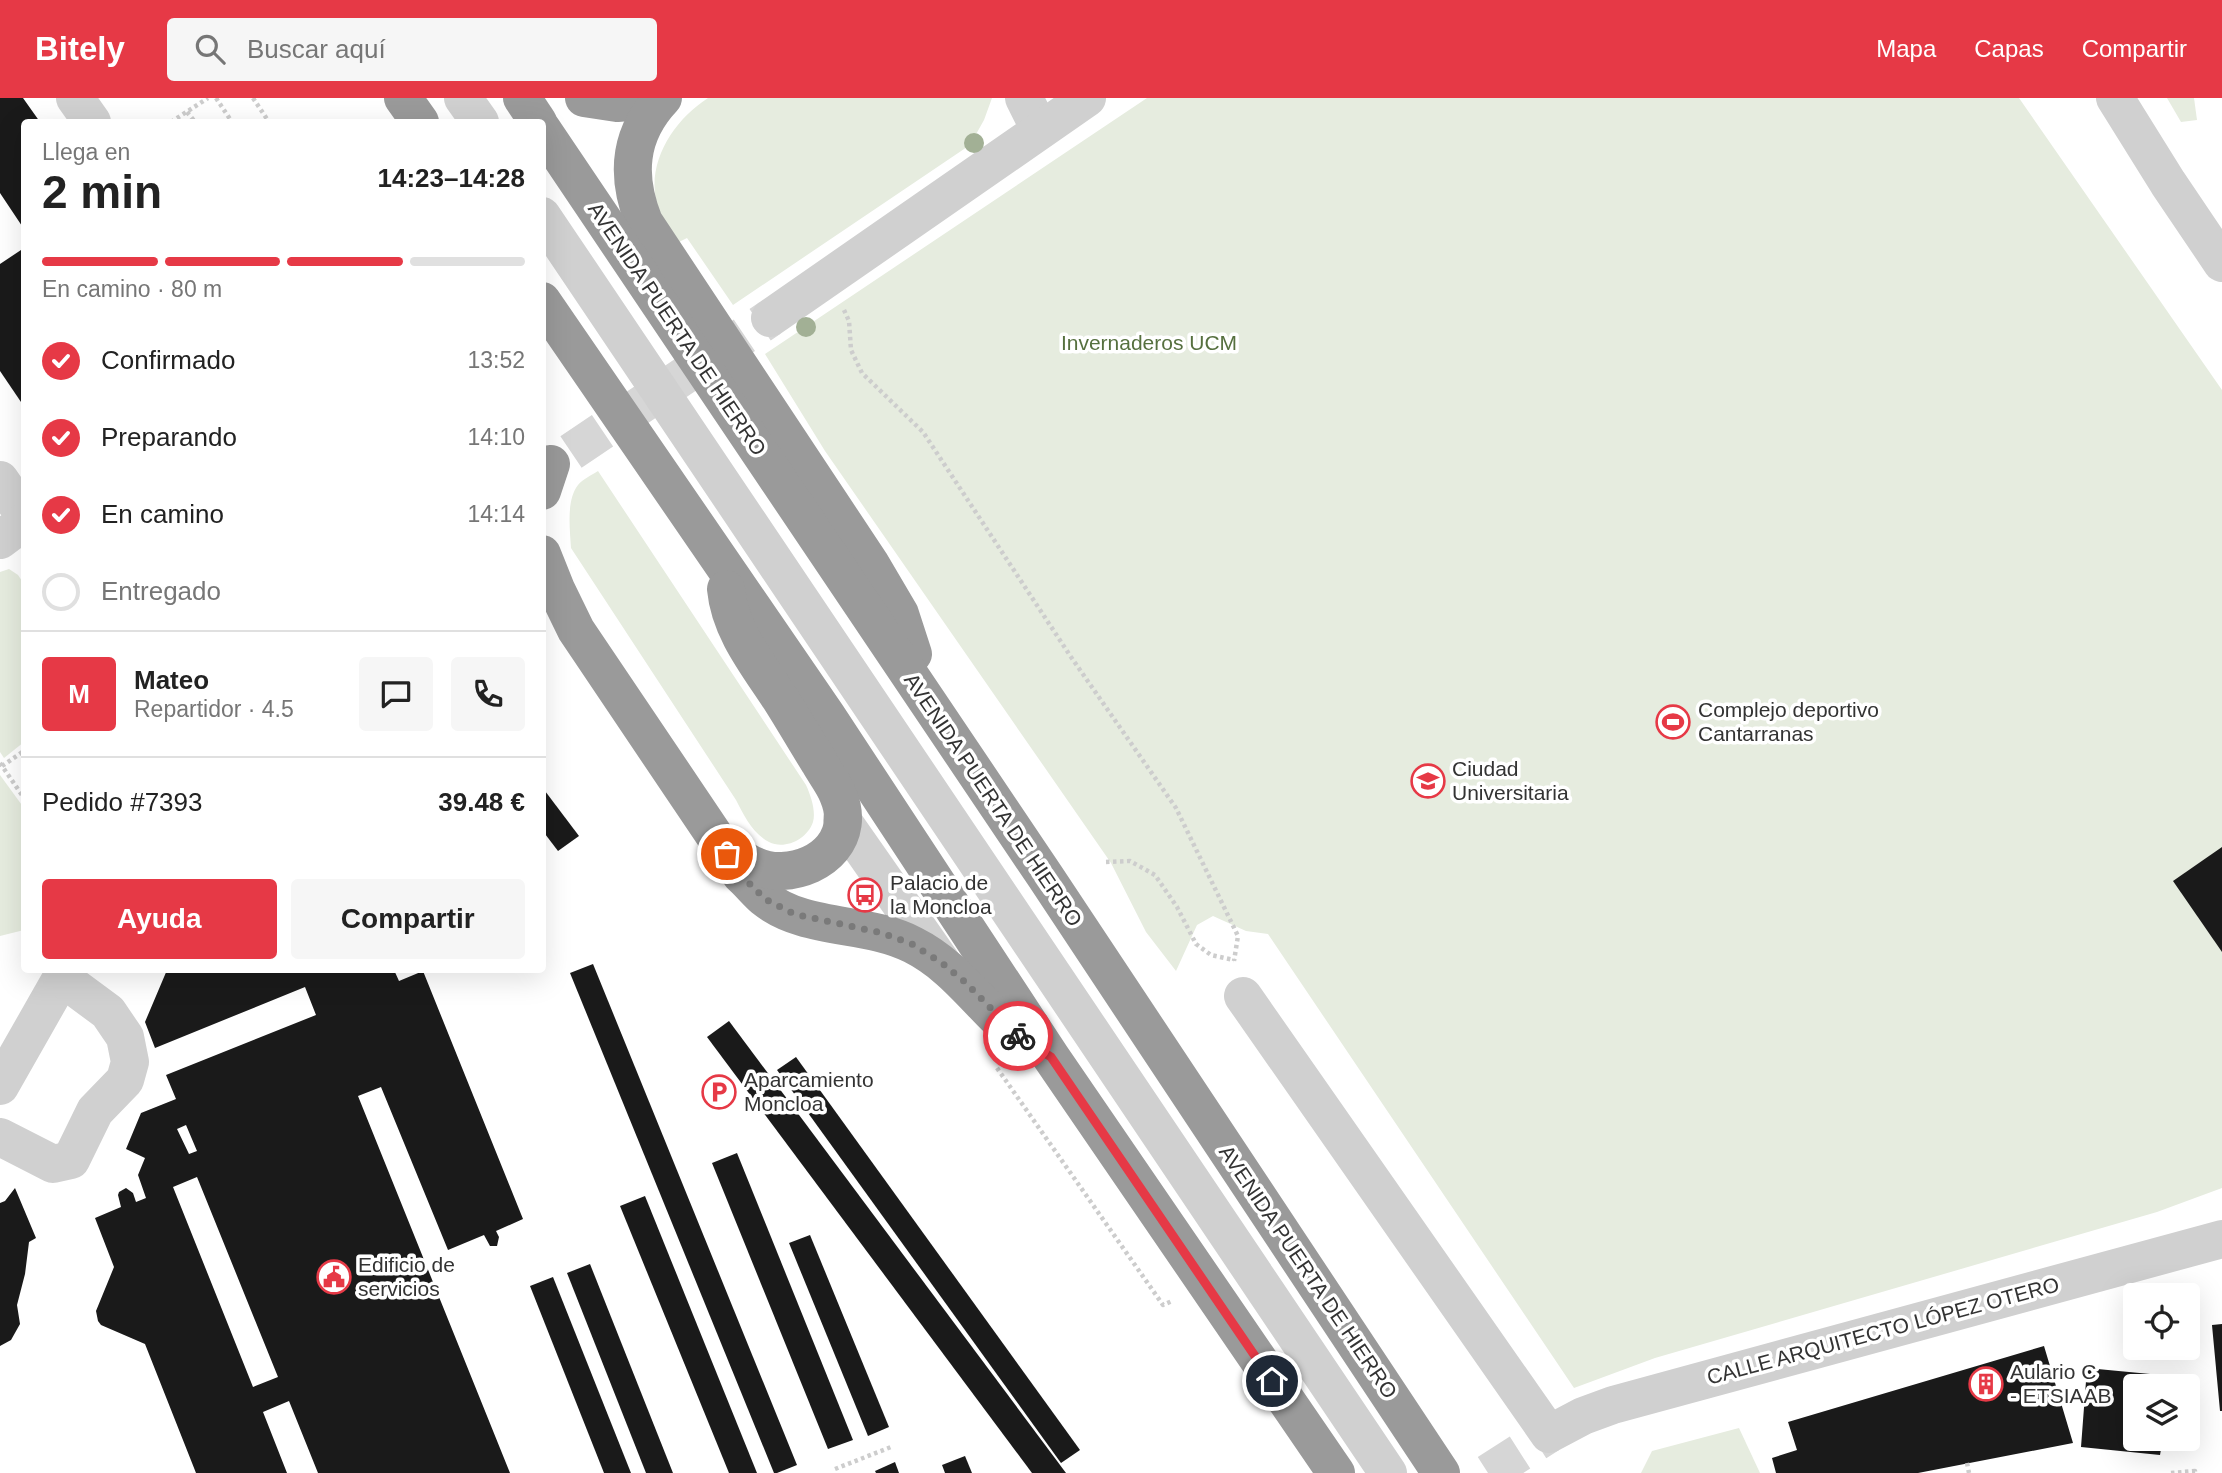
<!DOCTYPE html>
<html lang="es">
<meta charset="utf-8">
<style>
body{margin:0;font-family:Helvetica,sans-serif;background:#f6f6f6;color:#222;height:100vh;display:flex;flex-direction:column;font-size:26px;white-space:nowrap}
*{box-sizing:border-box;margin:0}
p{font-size:23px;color:#767676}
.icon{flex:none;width:38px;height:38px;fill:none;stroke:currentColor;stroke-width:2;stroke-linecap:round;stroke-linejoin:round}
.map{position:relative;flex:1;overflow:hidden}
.sheet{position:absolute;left:21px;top:21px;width:525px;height:854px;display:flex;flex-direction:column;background:#fff;border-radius:7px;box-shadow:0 7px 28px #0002}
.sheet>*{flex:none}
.fabs{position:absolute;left:2123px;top:1185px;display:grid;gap:14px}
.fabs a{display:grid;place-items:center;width:77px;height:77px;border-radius:7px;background:#fff;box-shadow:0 7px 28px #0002;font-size:35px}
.pin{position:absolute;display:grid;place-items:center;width:60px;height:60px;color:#fff;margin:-30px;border:4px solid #fff;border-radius:50%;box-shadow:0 2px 7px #0007}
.courier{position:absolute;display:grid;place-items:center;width:70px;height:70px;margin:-35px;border:5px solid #e63946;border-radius:50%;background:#fff;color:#222;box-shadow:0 2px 9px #0007}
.summary em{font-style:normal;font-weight:600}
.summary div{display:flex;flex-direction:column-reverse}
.summary{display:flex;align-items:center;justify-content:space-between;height:119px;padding:0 21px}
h1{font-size:46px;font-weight:600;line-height:52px}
.bar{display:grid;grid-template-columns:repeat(4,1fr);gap:10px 7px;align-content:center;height:84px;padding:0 21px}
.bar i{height:9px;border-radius:5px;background:#e0e0e0}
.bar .on{background:#e63946}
.bar p{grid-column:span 4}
.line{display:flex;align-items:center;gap:18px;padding:0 21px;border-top:2px solid #e0e0e0}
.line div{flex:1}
.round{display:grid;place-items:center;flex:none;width:74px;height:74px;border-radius:7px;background:#f6f6f6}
ol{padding:0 21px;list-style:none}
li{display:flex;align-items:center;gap:21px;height:77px}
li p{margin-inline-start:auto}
li .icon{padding:7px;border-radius:50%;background:#e63946;color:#fff;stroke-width:4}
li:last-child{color:#767676}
li i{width:38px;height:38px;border:4px solid #e0e0e0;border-radius:50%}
.primary-button{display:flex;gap:14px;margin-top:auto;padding:14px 21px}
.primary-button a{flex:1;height:80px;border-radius:7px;background:#e63946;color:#fff;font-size:28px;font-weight:600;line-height:80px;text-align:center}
.primary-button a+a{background:#f6f6f6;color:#222}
header{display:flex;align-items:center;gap:42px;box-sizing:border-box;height:98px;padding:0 35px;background:#e63946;color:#fff}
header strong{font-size:33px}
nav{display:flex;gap:38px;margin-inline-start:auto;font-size:24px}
.search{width:490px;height:63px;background:#f6f6f6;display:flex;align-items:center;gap:18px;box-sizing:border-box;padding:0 24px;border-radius:7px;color:#767676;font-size:26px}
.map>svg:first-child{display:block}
</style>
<header>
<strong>Bitely</strong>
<div class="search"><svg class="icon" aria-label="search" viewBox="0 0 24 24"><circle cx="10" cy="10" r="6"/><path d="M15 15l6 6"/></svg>Buscar aquí</div>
<nav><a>Mapa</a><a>Capas</a><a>Compartir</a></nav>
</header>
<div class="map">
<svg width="2222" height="1375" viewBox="0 0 2222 1375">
<rect width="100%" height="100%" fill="#fff"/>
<g fill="#e6ecdf">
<path d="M708,0H992L984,22L970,47L733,207L687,140L679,144C673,134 663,123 659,112C643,69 672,23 708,0Z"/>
<polygon points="1147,0 2019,0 2222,292 2222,1090 2157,1114 1655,1260 1574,1290 1268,836 1246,833 1213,818 1197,827 1176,873 1146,834 1111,765 825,353 765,256"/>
<polygon points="2167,0 2194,0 2197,22 2181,24"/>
<path d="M598,373L806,687C811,698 816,713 813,724C807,742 784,752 769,744C752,735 744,717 736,702L571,450C570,432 566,402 578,387C583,381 592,377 598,373Z"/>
<polygon points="9,471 18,477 24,486 24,644 4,660 0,654 0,474"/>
<polygon points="0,677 24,710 24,832 0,838"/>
<polygon points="1739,1330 1760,1375 1641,1375 1652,1353"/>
</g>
<g fill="#1a1a1a" fill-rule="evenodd">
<polygon points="0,0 23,0 40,24 24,24 24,131 0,95"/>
<polygon points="24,150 24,302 21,304 0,273 0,166"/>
<polygon points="542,689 579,738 558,753 542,732"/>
<polygon points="2222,749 2222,854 2173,783"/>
<polygon points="593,866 797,1367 777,1375 774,1375 570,875"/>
<path d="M167,872H394L399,883L423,873L523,1121L496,1133L499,1139L497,1148H490L484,1137L448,1152L381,989L358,998L510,1375H318L289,1303L263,1314L287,1375H196L145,1246L101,1227L98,1223L96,1213L114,1169L95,1120L121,1109L118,1097L119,1094L126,1090L133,1095L136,1104L146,1100L138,1077L145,1060L126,1051L141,1015L176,1001L166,977L316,917L305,889L155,950L145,924ZM186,1027L197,1053L189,1056L177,1031ZM197,1079L278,1279L253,1289L173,1089Z"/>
<polygon points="729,923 1066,1375 1032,1375 707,939"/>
<polygon points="796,959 1080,1352 1061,1365 777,972"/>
<polygon points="737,1055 853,1342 828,1351 712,1065"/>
<polygon points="15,1090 36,1140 29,1144 25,1176 17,1207 20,1226 11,1242 0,1248 0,1105 5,1103"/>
<polygon points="645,1098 757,1375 729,1375 620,1108"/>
<polygon points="810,1137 889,1329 868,1338 789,1145"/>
<polygon points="590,1166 673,1375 646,1375 567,1175"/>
<polygon points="553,1179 631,1375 604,1375 530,1188"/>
<polygon points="2222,1226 2222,1313 2220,1313 2212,1227"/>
<polygon points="2044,1248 2073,1345 1918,1375 1776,1375 1772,1360 1797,1352 1788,1324"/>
<polygon points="2087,1270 2171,1278 2170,1288 2135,1288 2135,1340 2163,1340 2160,1357 2081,1349"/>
<polygon points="965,1358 972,1375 945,1375 942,1367"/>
<polygon points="895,1364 899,1375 876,1375 875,1373"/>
</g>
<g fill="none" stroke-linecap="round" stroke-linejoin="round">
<g stroke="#d6d6d6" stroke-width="38" stroke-dasharray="38 19" stroke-linecap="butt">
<polyline points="571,354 770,220"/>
<polyline points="1488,1375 1549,1336"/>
</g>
<g stroke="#cdcdcd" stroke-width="4.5" stroke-dasharray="3.5 3.5" stroke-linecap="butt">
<polyline points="216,0 232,24"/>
<polyline points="253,0 269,24"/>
<polyline points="187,14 195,24"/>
<polyline points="171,24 208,0"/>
<polyline points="844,212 849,223 851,252 862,275 923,334 1071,559 1176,710 1238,838 1234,863"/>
<polyline points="0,665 24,700"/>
<polyline points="2,668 24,653"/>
<polyline points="1106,764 1130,763 1155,777 1177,809 1196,846 1211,857 1234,862"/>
<polyline points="997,970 1163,1207 1172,1203"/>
<polyline points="1967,1365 1969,1375"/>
<polyline points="835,1371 891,1349"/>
<polyline points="2171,1375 2195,1373 2195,1375"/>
</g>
<g stroke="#d0d0d0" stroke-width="38">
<polyline points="75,0 92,24"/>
<polyline points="463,0 480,24"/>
<polyline points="1024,0 1040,32"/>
<polyline points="2115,0 2168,85 2222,165"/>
<polyline points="542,118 1388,1375"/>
<polyline points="770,220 1087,0"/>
<polyline points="0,382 24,417"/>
<polyline points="0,442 24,424"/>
<polyline points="842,722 942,865"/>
<polyline points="1243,898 1549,1336 1583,1318 1613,1307 2222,1141"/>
<polyline points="0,988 66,872"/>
<polyline points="0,1039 53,1066 71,1062 95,1013 125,982 130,964 125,939 108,914 62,880"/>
</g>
<g stroke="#9a9a9a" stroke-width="38">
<polyline points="403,0 420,24"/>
<polyline points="522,0 538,24"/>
<polyline points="584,0 617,5 661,1"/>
<path d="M663,0C628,37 626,79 644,124L870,465L900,516L913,556"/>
<polyline points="542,31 1045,778 1441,1375"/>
<polyline points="542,203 827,618 1051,959 1336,1375"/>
<polyline points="542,393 551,366"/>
<path d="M542,456L556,491L576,532L741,777C749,784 756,793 764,800C805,833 867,823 913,847C955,868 979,906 1014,936"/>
<path d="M726,491C730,534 760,569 783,605C795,624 807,645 819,664C825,675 834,686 838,697C856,739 823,771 782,773C762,774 744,764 729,751"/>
</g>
</g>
<g fill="#a2b095">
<circle cx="974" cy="45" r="10"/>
<circle cx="806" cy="229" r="10"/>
</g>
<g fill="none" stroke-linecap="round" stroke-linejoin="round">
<polyline stroke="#7a7a7a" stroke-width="7" stroke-dasharray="0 12.6" points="727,756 741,777 765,801 794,816 882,835 912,846 942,865 965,884 1018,938"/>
<polyline stroke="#e63946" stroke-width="9" points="1018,938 1051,959 1272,1283"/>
</g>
<defs>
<symbol id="stadium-ring" viewBox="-11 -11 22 22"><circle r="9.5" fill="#fff" stroke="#e63946" stroke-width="1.5"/><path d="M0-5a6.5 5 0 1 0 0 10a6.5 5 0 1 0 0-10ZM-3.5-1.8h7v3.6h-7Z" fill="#e63946"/></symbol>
<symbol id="university-ring" viewBox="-11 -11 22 22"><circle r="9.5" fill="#fff" stroke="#e63946" stroke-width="1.5"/><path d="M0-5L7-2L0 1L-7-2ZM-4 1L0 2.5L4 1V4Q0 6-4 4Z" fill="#e63946"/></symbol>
<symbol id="bus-ring" viewBox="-11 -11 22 22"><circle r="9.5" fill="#fff" stroke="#e63946" stroke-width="1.5"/><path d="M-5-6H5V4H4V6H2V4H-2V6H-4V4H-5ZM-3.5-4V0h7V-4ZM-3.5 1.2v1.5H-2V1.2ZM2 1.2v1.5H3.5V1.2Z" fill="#e63946"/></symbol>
<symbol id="parking-ring" viewBox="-11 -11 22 22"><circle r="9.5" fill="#fff" stroke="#e63946" stroke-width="1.5"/><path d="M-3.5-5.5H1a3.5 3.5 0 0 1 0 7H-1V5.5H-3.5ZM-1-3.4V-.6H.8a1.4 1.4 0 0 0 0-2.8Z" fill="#e63946"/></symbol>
<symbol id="civic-ring" viewBox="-11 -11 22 22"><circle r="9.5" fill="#fff" stroke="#e63946" stroke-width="1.5"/><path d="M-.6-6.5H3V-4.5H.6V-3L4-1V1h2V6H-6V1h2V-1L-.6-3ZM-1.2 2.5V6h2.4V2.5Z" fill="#e63946"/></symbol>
<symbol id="building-ring" viewBox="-11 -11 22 22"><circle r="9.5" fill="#fff" stroke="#e63946" stroke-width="1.5"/><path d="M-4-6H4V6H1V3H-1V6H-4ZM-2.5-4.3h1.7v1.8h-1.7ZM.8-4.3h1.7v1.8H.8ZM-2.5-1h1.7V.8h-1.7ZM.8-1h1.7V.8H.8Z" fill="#e63946"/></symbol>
</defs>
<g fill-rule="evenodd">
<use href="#stadium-ring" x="1654" y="605" width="38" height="38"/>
<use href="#university-ring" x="1409" y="664" width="38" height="38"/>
<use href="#bus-ring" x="846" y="778" width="38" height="38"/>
<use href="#parking-ring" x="700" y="975" width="38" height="38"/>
<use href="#civic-ring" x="315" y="1160" width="38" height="38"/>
<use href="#building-ring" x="1967" y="1267" width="38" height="38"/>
</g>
<g text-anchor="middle" stroke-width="7" stroke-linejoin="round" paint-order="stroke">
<g font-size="21" fill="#333" stroke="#fff">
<text transform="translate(677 231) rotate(56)" y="7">AVENIDA PUERTA DE HIERRO</text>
<text transform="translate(993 702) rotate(56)" y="7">AVENIDA PUERTA DE HIERRO</text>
<text transform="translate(1308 1174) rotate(56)" y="7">AVENIDA PUERTA DE HIERRO</text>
<text transform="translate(1883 1233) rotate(-15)" y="7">CALLE ARQUITECTO LÓPEZ OTERO</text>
</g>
<g font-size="21" fill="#56703f" stroke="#fff">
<text x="1149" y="252">Invernaderos UCM</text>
</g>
<g font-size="21" fill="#333" stroke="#fff" text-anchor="start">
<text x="1698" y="619">Complejo deportivo<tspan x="1698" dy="24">Cantarranas</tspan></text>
<text x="1452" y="678">Ciudad<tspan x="1452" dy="24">Universitaria</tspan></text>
<text x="890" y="792">Palacio de<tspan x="890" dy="24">la Moncloa</tspan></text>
<text x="744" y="989">Aparcamiento<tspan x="744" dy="24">Moncloa</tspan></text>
<text x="358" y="1174">Edificio de<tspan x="358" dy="24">servicios</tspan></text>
<text x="2010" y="1281">Aulario C<tspan x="2010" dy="24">- ETSIAAB</tspan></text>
</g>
</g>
</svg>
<div class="fabs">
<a><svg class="icon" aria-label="locate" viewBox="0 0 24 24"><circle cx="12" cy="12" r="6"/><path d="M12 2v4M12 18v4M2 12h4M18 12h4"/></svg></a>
<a><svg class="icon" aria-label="layers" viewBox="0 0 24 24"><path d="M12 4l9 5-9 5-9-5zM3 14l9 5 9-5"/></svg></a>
</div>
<div class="pin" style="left:727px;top:756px;background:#ea580c"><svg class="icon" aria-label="bag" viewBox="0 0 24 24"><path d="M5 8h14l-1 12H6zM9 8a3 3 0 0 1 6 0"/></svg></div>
<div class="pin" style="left:1272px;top:1283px;background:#1f2937"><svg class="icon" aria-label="home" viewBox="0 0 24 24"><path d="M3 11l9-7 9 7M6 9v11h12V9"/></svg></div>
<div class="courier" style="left:1018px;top:938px"><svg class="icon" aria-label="bike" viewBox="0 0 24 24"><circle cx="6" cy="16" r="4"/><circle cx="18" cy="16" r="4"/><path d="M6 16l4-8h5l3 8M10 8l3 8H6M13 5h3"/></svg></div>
<section class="sheet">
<div class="summary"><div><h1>2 min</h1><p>Llega en</p></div><em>14:23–14:28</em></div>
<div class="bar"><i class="on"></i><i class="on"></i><i class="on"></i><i></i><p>En camino · 80 m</p></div>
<ol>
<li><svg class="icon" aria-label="check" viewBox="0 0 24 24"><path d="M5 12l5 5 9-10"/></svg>Confirmado<p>13:52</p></li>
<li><svg class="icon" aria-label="check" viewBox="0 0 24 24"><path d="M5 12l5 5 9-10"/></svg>Preparando<p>14:10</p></li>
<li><svg class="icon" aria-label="check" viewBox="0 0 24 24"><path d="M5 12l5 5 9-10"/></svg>En camino<p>14:14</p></li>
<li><i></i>Entregado</li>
</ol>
<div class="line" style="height:126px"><b class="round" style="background:#e63946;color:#fff">M</b><div><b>Mateo</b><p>Repartidor · 4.5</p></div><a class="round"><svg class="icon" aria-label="chat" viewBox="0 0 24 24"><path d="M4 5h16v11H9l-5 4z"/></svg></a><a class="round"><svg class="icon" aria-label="phone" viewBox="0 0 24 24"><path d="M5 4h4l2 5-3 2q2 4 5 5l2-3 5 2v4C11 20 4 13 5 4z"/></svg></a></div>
<div class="line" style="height:91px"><div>Pedido #7393</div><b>39.48 €</b></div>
<div class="primary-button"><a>Ayuda</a><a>Compartir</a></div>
</section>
</div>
